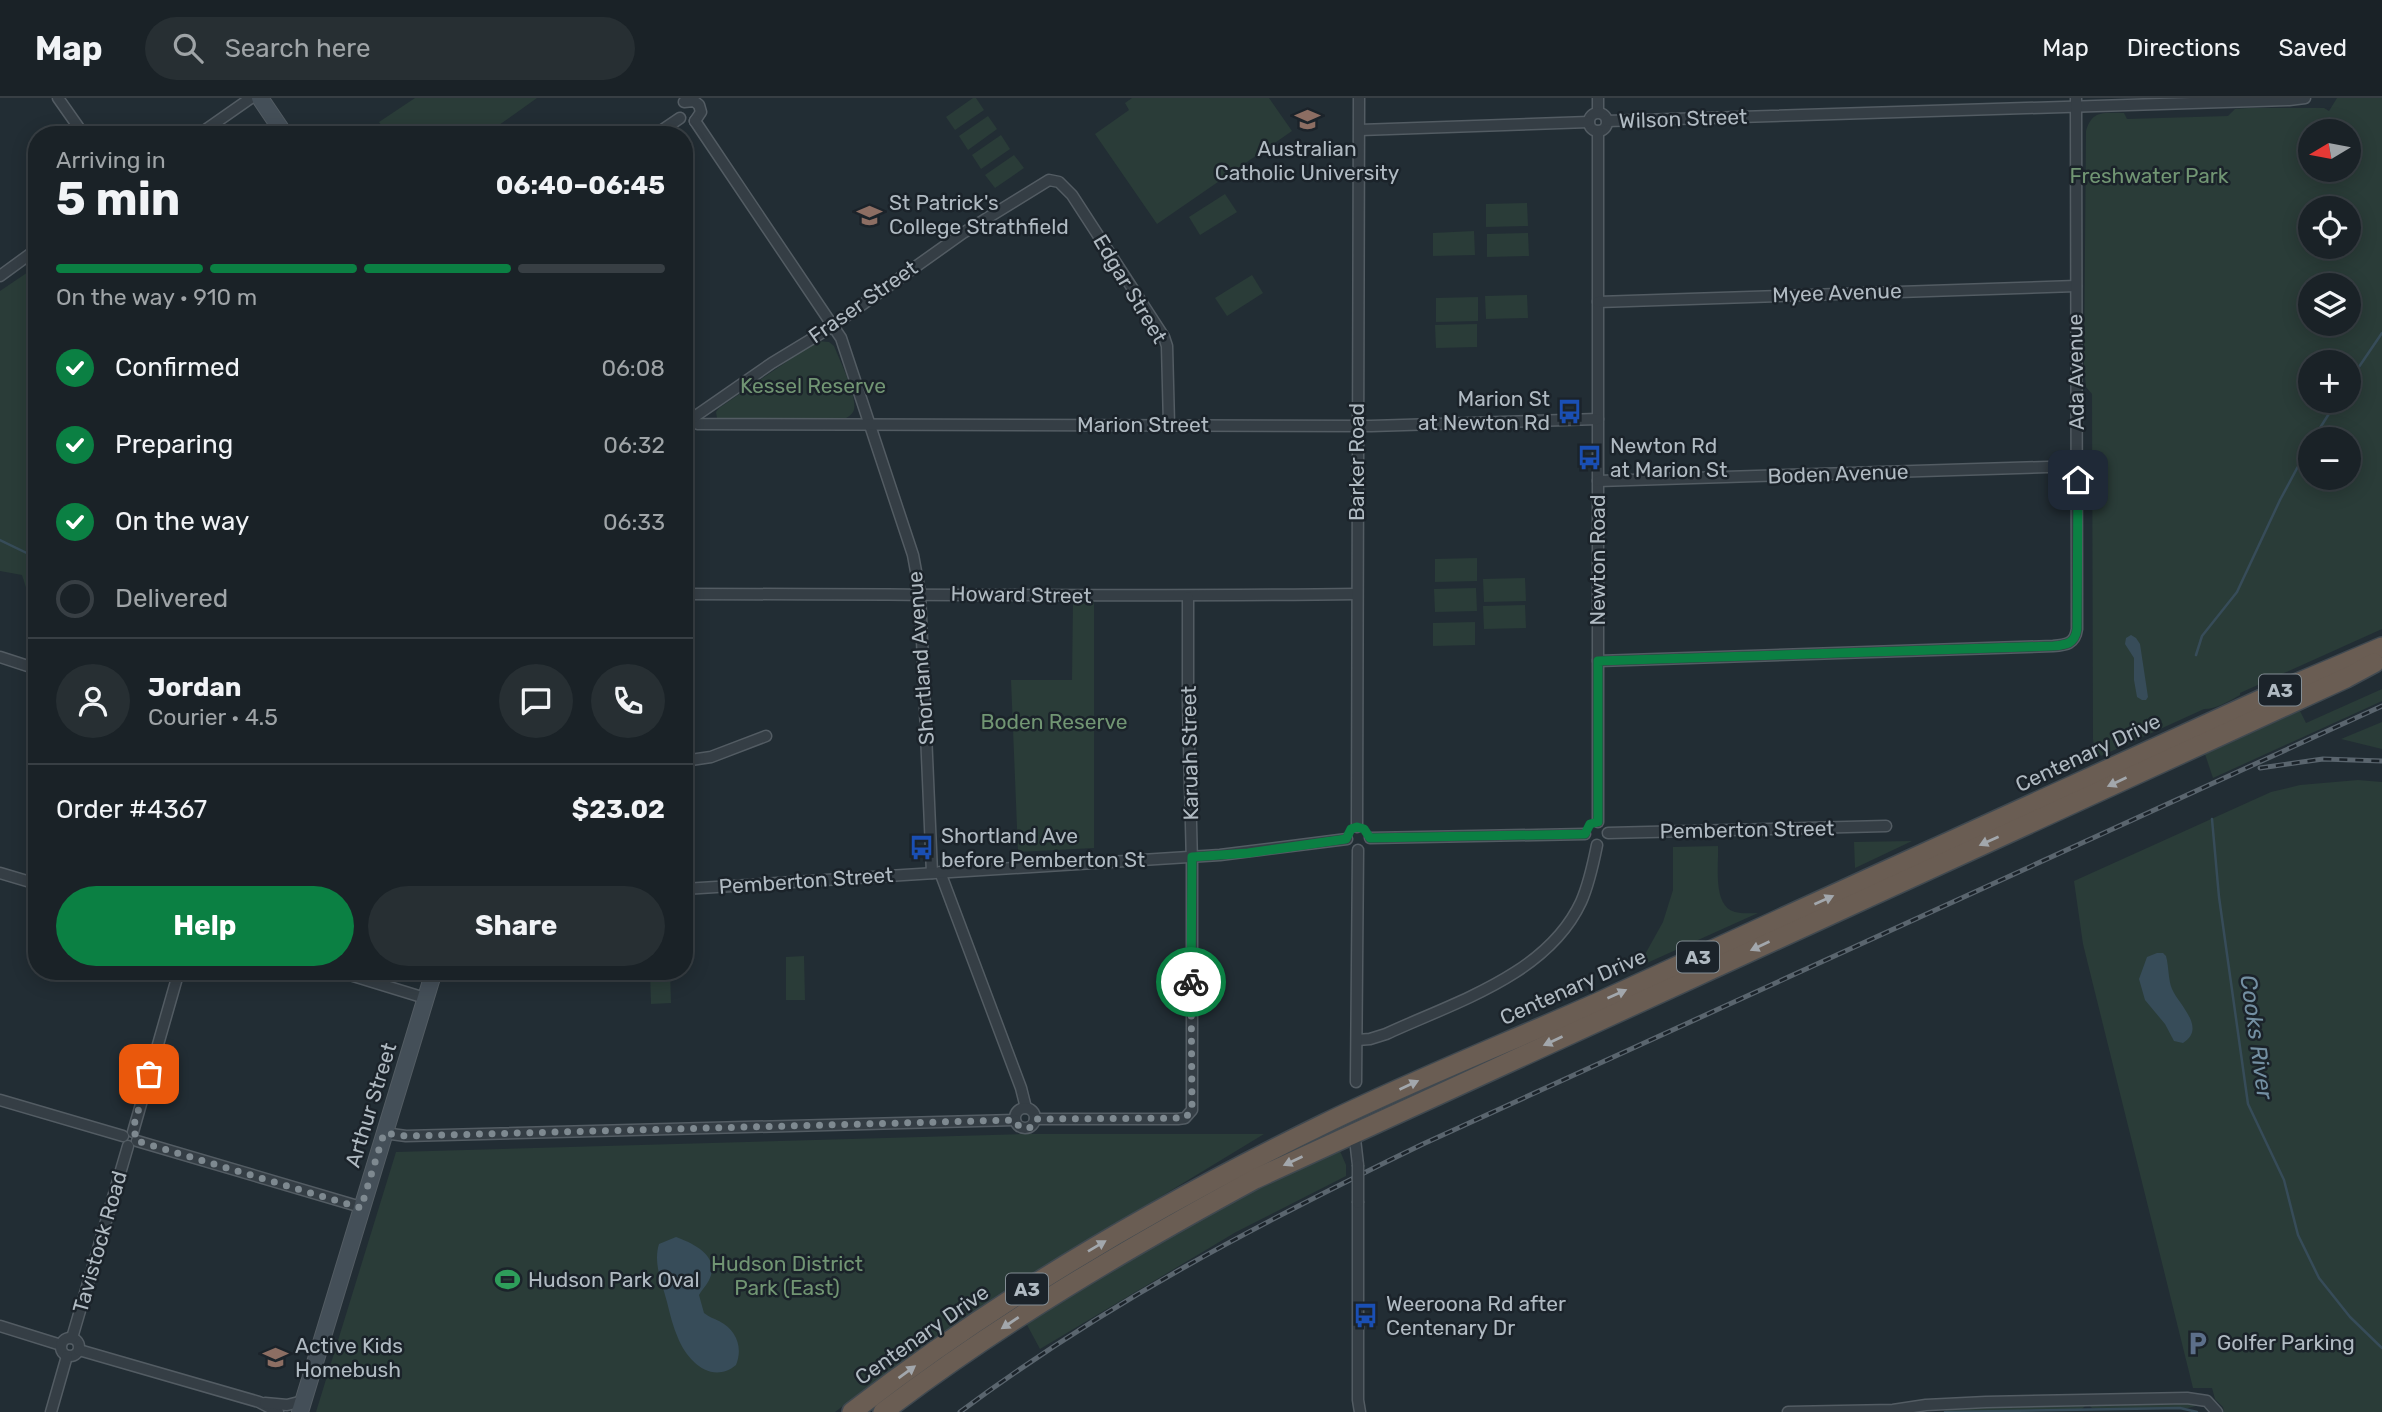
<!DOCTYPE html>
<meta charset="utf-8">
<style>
body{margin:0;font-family:Rubik,sans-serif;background:#272f33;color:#f1f3f6;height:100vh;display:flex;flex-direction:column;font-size:26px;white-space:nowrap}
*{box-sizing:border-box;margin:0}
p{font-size:23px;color:#9fa4a7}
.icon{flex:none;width:38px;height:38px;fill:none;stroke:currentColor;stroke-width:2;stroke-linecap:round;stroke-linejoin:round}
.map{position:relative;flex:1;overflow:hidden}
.sheet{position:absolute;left:28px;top:28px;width:665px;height:854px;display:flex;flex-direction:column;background:#1a2227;border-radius:28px;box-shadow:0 4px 18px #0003,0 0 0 2px #383f44}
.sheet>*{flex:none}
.needle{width:46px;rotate:260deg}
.tools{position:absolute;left:2298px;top:21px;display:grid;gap:14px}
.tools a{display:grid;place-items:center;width:63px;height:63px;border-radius:50%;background:#1a2227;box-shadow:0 4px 18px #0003,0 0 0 2px #383f44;font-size:35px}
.pin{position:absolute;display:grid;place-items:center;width:60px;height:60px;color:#fff;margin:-30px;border-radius:14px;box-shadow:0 4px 10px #0006}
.courier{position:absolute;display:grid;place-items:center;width:70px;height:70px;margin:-35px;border:5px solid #0b8043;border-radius:50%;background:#fff;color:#222;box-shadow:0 2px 9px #0007}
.overview em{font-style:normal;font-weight:700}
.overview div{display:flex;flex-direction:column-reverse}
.overview{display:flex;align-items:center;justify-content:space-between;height:119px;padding:0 28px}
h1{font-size:46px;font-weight:700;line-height:52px}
.bar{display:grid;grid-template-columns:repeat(4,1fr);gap:10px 7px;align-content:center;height:84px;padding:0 28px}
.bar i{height:9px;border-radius:5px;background:#383f44}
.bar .active{background:#0b8043}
.bar p{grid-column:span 4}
.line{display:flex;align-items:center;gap:18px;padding:0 28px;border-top:2px solid #383f44}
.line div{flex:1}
.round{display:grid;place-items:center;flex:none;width:74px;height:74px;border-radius:37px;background:#272f33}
ol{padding:0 28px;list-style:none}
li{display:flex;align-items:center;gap:21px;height:77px}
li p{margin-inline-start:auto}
li .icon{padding:7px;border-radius:50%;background:#0b8043;color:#fff;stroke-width:4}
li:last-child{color:#9fa4a7}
li i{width:38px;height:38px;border:4px solid #383f44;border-radius:50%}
.action{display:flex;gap:14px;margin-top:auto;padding:14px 28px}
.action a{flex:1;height:80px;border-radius:42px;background:#0b8043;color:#fff;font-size:28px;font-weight:700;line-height:80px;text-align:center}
.action a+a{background:#272f33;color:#f1f3f6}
header{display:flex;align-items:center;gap:42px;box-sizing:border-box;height:98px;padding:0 35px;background:#1a2227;border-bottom:2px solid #383f44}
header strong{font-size:33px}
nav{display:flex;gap:38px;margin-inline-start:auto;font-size:24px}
.search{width:490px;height:63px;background:#272f33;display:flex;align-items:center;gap:18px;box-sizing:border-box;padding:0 24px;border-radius:38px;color:#9fa4a7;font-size:26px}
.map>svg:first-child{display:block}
</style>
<header>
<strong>Map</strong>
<div class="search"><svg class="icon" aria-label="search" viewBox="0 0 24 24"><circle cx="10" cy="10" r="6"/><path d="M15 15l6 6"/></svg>Search here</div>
<nav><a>Map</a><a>Directions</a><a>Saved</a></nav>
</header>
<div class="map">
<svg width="2382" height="1314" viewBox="0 0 2382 1314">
<rect width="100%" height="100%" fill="#222d34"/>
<g fill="#2a3c38" fill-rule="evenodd">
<polygon points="415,0 537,0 485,37 387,37 379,24"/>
<polygon points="973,0 976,0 984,12 955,32 946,19"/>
<polygon points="1132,0 1269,0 1292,33 1157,126 1095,36 1129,12 1125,5"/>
<path d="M2337,0H2382V531L2240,595V597C2230,603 2216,611 2204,611L2101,658L2094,648L2093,641L2092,296L2086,289L2084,267L2086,33C2092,12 2104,15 2124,15L2127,21L2228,18L2235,11L2248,10H2324L2329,13ZM2310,33H2348V72H2310ZM2310,110H2348V149H2310ZM2310,187H2348V226H2310ZM2310,264H2348V303H2310ZM2310,341H2348V380H2310Z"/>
<polygon points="988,18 997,31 968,52 959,38"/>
<polygon points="1001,37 1010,51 981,71 972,57"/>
<polygon points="1014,57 1024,70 995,90 985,77"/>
<polygon points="1225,96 1237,114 1200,137 1189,119"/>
<polygon points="1527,105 1528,128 1486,129 1486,106"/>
<polygon points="1474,133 1475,157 1433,158 1433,135"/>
<polygon points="1528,135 1529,158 1487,159 1487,136"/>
<polygon points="37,168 37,524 22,477 0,473 0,193"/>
<polygon points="1252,177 1263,195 1227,218 1215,200"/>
<polygon points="1527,197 1528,220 1486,221 1485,198"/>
<polygon points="1478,199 1478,223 1436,224 1436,200"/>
<polygon points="1477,226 1477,249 1436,250 1435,227"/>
<path d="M817,243L829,244L834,248C839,261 860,303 853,314C850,319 844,321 838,323L717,320L716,314L719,310Z"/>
<polygon points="1477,460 1477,483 1435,484 1435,461"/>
<polygon points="1525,480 1526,503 1484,504 1483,481"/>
<polygon points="1476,490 1477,513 1435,514 1434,491"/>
<polygon points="1073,503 1094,503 1094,750 1018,754 1011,582 1072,582"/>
<polygon points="1525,507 1526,530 1484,531 1483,508"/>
<polygon points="1475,524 1475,547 1433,548 1433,525"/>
<polygon points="2382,591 2382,603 2213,680 2205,656 2300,613 2306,625"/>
<polygon points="2382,624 2382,651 2341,641"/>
<polygon points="2358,682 2382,684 2382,1314 2224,1314 2223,1309 2215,1301 2212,1290 2193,1290 2083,846 2074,783 2271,694 2300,687"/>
<polygon points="1912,743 1855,770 1854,744"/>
<path d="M1718,748C1719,766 1712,808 1735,814C1742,816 1751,815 1758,815L1638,869L1663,824L1673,792V749Z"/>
<polygon points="804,858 805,902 786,902 786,859"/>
<polygon points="650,873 670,873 671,905 651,906"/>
<polygon points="1023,1036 1264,1036 1073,1152 916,1253 835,1314 316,1314 396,1054"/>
<polygon points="1340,1053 1346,1067 1346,1078 1236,1134 1040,1251 1026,1225 1196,1122 1301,1069"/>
<polygon points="2191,1305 2200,1307 2188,1310 2092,1310 2090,1308 2085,1308 2082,1311 1946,1313 1946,1311"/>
</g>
<g fill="#374c59">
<polygon points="2131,537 2136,540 2140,546 2148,599 2146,602 2142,602 2137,599 2134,582 2134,560 2125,546 2126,540"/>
<path d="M2157,855H2163L2166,858C2169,869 2168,881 2172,891C2179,907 2207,930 2183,945L2174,943L2165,926L2145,902L2139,881L2147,859Z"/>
<path d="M676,1139C692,1145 717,1156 711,1177C709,1185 703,1190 699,1197L704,1215C709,1219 713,1220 719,1223C737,1232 743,1250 736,1267C712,1287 687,1263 678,1240C673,1229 670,1216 667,1204C662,1185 653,1165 659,1146Z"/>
</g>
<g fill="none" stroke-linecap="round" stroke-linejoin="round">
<g stroke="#374c59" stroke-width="2.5">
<polyline points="2348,285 2382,235"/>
<polyline points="2313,341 2337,303"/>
<polyline points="0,442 37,460"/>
<polyline points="2196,557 2202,538 2237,494 2280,402 2310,346"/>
<polyline points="2212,721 2219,799 2248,1006 2284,1082 2298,1137 2319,1180 2350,1219 2382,1250"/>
<polyline points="1945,1314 2180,1310 2197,1314"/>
</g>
<defs>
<g id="street">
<polyline points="58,0 84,37"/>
<polyline points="1598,0 1598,14"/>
<polyline points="684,4 694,3 699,7 701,14 695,23"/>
<circle cx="1598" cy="24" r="9"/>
<polyline points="695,23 841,240 913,457 920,495 932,775"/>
<polyline points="1607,23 2289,2 2305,0"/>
<polyline points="1360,32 1589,24"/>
<polyline points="1598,33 1598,724"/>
<polyline points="198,37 251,0"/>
<polyline points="655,37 680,20"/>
<polyline points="0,178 37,151"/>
<polyline points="1598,204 2076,188"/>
<polyline points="688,323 698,326 1371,328 1598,321"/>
<polyline points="684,326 772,265 828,231 963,135 1049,82 1059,84 1072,97 1164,239 1167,248 1169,327"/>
<polyline points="1598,383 2078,368"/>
<path d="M684,496C909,496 1133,499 1357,496"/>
<polyline points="0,559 37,571"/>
<path d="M1598,563L2053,548C2066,547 2075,546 2077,531L2076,0"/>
<polyline points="684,663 711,659 766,638"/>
<polyline points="1357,729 1359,0"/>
<polyline points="1608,735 1886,728"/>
<polyline points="1370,740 1585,736"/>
<polyline points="940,774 1021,990 1026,1010"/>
<polyline points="0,775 37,786"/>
<polyline points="684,791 1220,757 1347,741"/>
<polyline points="337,873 425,900"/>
<path d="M1357,942L1370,941L1386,936C1455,904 1547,877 1581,804C1589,786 1593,767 1597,747"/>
<polyline points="1356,984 1358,752"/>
<polyline points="0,1002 123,1038"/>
<circle cx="1025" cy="1020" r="10"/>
<polyline points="1035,1021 1178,1021 1185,1020 1192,1012 1192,766 1188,607 1188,499"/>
<polyline points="1354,1032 1358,1067"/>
<polyline points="133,1034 179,873"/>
<polyline points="384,1035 406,1038 1015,1022"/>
<polyline points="137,1043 361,1109"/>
<polyline points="1358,1105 1358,1302 1360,1314"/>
<polyline points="0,1228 61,1247"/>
<circle cx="70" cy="1249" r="9"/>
<polyline points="72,1240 128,1048"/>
<polyline points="79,1252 259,1304 278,1314"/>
<polyline points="265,1305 287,1307 303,1303"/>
<polyline points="51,1314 67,1258"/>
<polyline points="1788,1314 1893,1312 1926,1307 1986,1304 2187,1300 2207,1303 2217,1314"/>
</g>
<g id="secondary">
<polyline points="260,0 285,37"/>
<polyline points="300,1314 434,873"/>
</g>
<g id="highway">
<path d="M852,1314C998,1200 1158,1107 1324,1026C1414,982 1507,945 1599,904C1831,798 2062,691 2295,586L2382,549"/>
<path d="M883,1314C1000,1225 1126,1151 1255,1081L2346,580L2374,565"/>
</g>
</defs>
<use href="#street" stroke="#535c63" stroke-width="13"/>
<use href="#secondary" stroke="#535c63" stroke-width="18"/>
<use href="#highway" stroke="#404950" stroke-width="22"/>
<use href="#street" stroke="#353e45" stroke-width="10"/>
<use href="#secondary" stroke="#444f58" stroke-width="16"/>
<use href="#highway" stroke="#6a5d53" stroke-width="19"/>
<defs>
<g id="rail">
<polyline points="2260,670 2323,661 2382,663"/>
<path d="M960,1314C1106,1205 1260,1125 1423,1046L2382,608"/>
</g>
</defs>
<use href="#rail" stroke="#5a656e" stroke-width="5"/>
<use href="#rail" stroke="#1b232a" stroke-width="2.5" stroke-dasharray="8" stroke-linecap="butt"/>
<defs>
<polyline id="street-bridge" points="1358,1105 1358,1067"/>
</defs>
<use href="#street-bridge" stroke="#535c63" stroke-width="13" stroke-linecap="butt"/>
<use href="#street-bridge" stroke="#353e45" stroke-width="10"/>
</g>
<defs><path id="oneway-solid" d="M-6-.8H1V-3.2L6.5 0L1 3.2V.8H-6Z" transform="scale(1.75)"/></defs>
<g fill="#a2a7ac">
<use href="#oneway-solid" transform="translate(2117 684) rotate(155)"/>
<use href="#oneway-solid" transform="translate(1989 743) rotate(156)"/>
<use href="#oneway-solid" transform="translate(1824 802) rotate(-24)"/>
<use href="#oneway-solid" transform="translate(1760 848) rotate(155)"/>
<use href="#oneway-solid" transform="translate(1617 896) rotate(-24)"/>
<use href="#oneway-solid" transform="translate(1553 943) rotate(155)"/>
<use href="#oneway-solid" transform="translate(1409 987) rotate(-25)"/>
<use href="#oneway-solid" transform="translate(1293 1063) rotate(155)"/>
<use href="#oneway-solid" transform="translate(1097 1148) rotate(-31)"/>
<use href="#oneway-solid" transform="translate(1010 1225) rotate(146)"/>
<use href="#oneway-solid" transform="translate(907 1274) rotate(-36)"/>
</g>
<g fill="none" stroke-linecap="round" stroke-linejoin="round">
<path stroke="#7e8990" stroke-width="7" stroke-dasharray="0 12.6" d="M149,976L134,1027L133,1034L137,1038V1043L361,1110L384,1035L406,1038L1015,1022C1018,1029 1023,1032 1031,1029L1035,1021L1185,1020L1192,1012L1191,884"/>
<path stroke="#0b8043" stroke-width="9" d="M1191,884L1192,759L1248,755L1346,741L1351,731L1357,729L1364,731L1370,740L1585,736L1590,726L1598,724V563L2053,548C2066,547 2075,546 2077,531L2078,382"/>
</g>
<defs>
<symbol id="university-bare" viewBox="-9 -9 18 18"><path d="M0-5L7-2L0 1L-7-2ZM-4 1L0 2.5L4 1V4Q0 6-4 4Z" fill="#8d6e63" stroke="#1b232a" stroke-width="2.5" paint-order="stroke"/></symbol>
<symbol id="school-bare" viewBox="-9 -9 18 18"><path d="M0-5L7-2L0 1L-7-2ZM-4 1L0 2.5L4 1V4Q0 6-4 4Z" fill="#8d6e63" stroke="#1b232a" stroke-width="2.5" paint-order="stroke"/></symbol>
<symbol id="bus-bare" viewBox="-9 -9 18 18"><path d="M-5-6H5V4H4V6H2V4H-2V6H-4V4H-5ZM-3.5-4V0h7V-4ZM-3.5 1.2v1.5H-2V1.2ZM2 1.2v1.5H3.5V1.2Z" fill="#1a4fb4" stroke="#1b232a" stroke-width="2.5" paint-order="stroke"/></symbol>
<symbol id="stadium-bare" viewBox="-9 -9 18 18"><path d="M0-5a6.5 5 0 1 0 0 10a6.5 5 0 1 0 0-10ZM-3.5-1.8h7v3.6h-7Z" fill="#2e9e5b" stroke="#1b232a" stroke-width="2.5" paint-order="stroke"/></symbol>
<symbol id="parking-bare" viewBox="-9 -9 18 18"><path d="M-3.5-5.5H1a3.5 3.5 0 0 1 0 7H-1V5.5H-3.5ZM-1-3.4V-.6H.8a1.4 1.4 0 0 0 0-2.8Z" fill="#5c6f8a" stroke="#1b232a" stroke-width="2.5" paint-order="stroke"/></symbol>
</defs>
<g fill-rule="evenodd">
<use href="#university-bare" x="1290" y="4" width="35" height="35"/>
<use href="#school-bare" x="852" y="100" width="35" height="35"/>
<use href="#bus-bare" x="1552" y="296" width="35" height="35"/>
<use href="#bus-bare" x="1572" y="342" width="35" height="35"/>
<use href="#bus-bare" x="904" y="732" width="35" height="35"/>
<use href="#stadium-bare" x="490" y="1164" width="35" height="35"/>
<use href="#bus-bare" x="1348" y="1200" width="35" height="35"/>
<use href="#parking-bare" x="2180" y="1228" width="35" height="35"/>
<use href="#school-bare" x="258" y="1242" width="35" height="35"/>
</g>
<g text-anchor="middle" stroke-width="5" stroke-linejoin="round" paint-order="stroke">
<g fill="#1b232a" stroke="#838d94" stroke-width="2">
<rect x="2259" y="576.5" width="42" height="31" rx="5"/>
<rect x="1677" y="843.5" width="42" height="31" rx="5"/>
<rect x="1006" y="1175.5" width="42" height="31" rx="5"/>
</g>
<g font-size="19" font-weight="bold" fill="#b0bac2">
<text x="2280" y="599">A3</text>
<text x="1698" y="866">A3</text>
<text x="1027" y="1198">A3</text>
</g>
<g font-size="21" fill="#b0bac2" stroke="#1b232a">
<text transform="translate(1683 21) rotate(-2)" y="7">Wilson Street</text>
<text transform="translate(1130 191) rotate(59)" y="7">Edgar Street</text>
<text transform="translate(1837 195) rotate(-2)" y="7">Myee Avenue</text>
<text transform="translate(863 204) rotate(-35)" y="7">Fraser Street</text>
<text transform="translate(2076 274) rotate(-91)" y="7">Ada Avenue</text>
<text x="1143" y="334">Marion Street</text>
<text transform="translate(1357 364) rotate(-90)" y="7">Barker Road</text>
<text transform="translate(1838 376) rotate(-2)" y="7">Boden Avenue</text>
<text transform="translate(1598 462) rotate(-90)" y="7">Newton Road</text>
<text transform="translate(1021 497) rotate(1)" y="7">Howard Street</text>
<text transform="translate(921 560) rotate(-94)" y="7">Shortland Avenue</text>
<text transform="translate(1190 655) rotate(-91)" y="7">Karuah Street</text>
<text transform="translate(2088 655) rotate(-25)" y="7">Centenary Drive</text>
<text transform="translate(1747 732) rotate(-1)" y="7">Pemberton Street</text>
<text transform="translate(806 783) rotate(-4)" y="7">Pemberton Street</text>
<text transform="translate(1573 889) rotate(-24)" y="7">Centenary Drive</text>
<text transform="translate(371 1007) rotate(-73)" y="7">Arthur Street</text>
<text transform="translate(100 1144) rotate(-74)" y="7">Tavistock Road</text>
<text transform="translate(922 1237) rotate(-35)" y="7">Centenary Drive</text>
</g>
<g font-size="21" fill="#b0bac2" stroke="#1b232a" text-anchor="start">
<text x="1307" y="58" text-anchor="middle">Australian<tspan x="1307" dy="24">Catholic University</tspan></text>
<text x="889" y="112">St Patrick's<tspan x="889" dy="24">College Strathfield</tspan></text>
<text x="1550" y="308" text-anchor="end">Marion St<tspan x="1550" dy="24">at Newton Rd</tspan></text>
<text x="1610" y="355">Newton Rd<tspan x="1610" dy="24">at Marion St</tspan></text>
<text x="941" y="745">Shortland Ave<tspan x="941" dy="24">before Pemberton St</tspan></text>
<text x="528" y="1189">Hudson Park Oval</text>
<text x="1386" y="1213">Weeroona Rd after<tspan x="1386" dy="24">Centenary Dr</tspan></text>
<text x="2217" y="1252">Golfer Parking</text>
<text x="295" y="1255">Active Kids<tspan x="295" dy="24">Homebush</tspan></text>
</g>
<g font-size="21" fill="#719573" stroke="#1b232a">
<text x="2149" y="85">Freshwater Park</text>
<text x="813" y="295">Kessel Reserve</text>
<text x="1054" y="631">Boden Reserve</text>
<text x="787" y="1173">Hudson District<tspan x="787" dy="24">Park (East)</tspan></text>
</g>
<g font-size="23" font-style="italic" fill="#738fa2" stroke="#1b232a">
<text transform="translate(2257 939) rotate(82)" y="8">Cooks River</text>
</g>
</g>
</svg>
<div class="tools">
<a><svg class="needle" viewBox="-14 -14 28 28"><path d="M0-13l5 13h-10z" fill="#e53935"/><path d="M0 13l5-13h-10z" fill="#9fa4a7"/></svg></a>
<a><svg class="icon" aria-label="locate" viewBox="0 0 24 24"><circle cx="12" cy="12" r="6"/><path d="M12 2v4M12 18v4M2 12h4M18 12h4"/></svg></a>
<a><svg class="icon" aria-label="layers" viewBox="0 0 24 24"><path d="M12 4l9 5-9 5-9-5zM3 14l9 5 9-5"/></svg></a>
<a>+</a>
<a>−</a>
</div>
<div class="pin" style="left:149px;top:976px;background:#ea580c"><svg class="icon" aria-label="bag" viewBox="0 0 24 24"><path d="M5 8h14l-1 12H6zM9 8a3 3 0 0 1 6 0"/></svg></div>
<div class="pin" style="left:2078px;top:382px;background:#1f2937"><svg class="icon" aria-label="home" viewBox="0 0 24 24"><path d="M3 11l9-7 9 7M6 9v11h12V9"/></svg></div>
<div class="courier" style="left:1191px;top:884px"><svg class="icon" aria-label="bike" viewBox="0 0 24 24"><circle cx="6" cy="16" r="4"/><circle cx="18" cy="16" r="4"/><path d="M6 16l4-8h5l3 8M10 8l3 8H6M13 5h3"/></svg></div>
<section class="sheet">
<div class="overview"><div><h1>5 min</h1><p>Arriving in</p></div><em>06:40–06:45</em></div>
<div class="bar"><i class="active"></i><i class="active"></i><i class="active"></i><i></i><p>On the way · 910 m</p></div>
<ol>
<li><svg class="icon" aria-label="check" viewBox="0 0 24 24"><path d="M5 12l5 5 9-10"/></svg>Confirmed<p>06:08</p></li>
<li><svg class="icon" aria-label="check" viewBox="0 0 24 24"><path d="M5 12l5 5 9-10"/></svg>Preparing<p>06:32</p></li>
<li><svg class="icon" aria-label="check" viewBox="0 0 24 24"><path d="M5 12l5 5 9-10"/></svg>On the way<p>06:33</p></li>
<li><i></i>Delivered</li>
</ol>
<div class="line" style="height:126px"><a class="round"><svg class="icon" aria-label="person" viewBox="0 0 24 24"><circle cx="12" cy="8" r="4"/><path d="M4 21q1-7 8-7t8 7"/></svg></a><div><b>Jordan</b><p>Courier · 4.5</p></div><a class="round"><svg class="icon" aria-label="chat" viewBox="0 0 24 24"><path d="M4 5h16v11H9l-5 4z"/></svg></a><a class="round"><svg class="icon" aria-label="phone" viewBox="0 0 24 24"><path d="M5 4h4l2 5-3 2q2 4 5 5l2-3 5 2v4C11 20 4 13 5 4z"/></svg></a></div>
<div class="line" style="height:91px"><div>Order #4367</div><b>$23.02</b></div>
<div class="action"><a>Help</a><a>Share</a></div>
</section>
</div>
